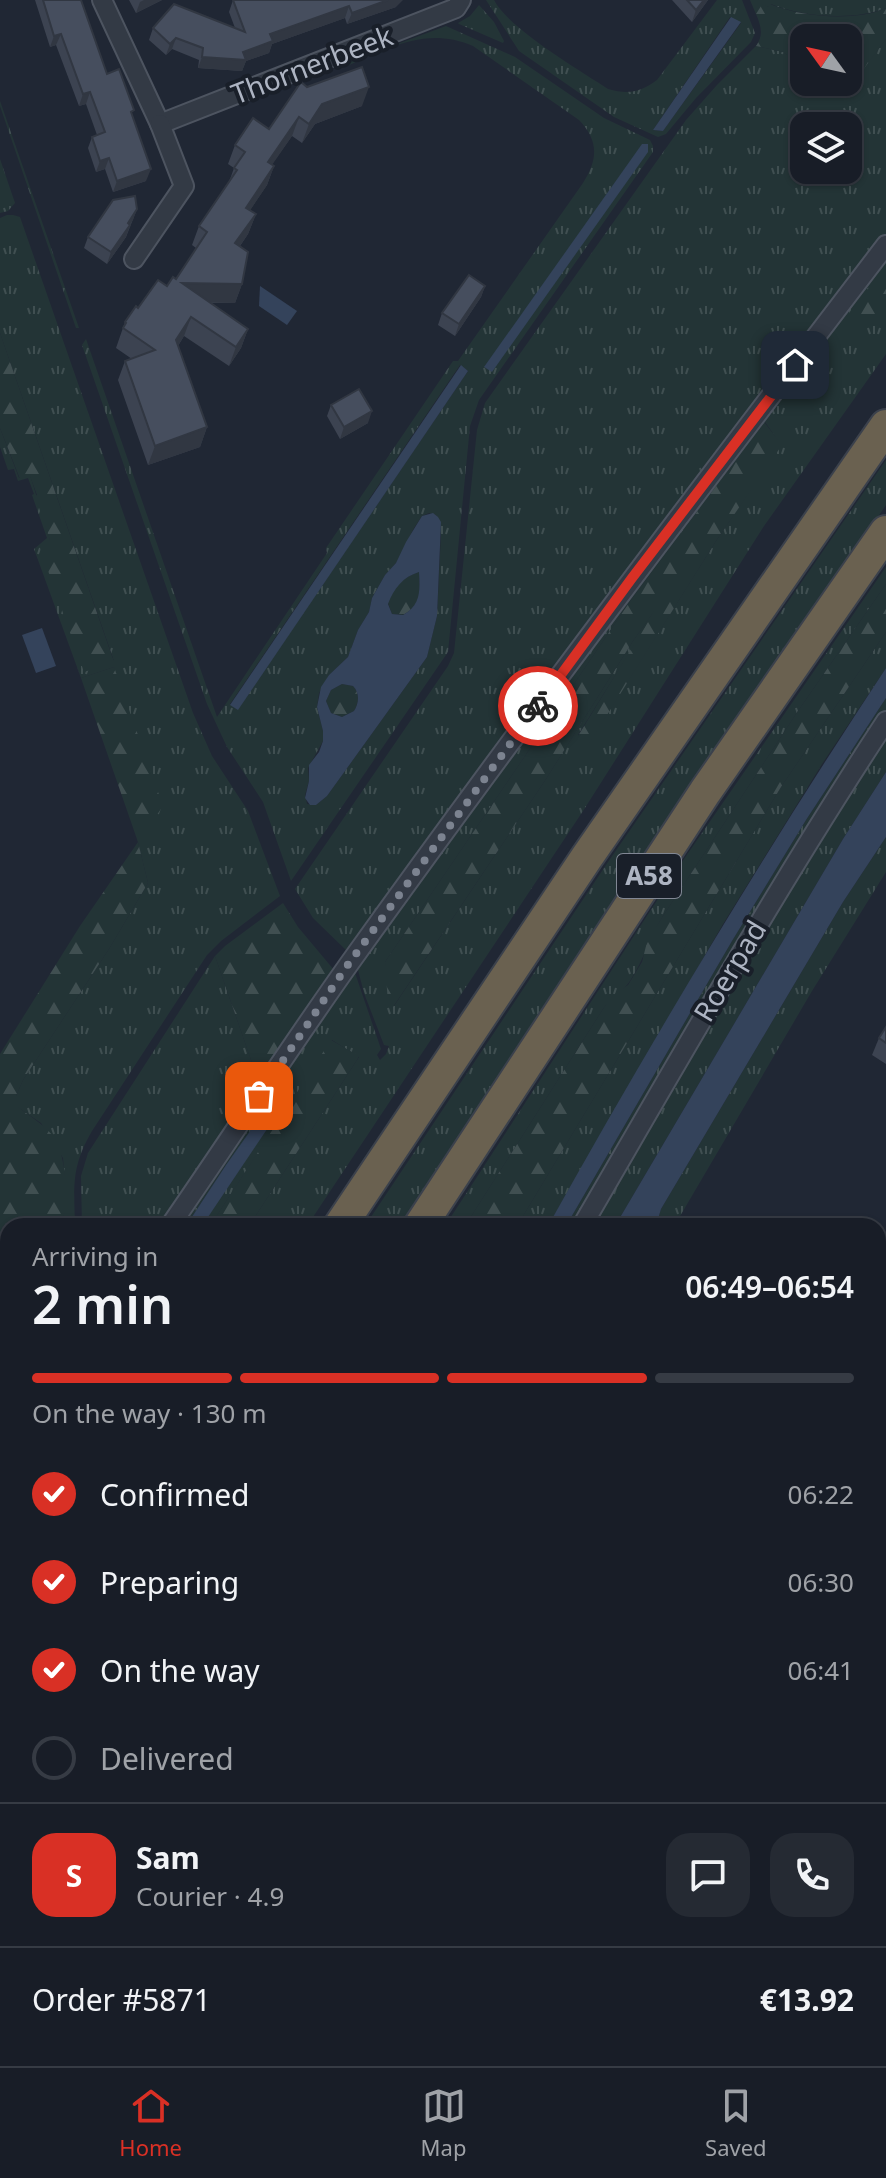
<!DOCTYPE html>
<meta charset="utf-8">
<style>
body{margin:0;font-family:"Noto Sans",sans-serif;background:#252a33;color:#f1f3f6;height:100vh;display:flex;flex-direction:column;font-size:30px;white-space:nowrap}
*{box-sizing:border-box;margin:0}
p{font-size:26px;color:#9fa2a7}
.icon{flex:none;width:44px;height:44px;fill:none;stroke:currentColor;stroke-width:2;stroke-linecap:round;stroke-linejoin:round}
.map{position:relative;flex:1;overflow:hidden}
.side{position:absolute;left:0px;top:1218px;width:886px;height:848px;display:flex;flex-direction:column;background:#181d27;border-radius:24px 24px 0 0;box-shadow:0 2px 6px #0004,0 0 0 2px #363b44}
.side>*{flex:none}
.needle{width:52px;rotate:303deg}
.tools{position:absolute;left:790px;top:24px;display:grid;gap:16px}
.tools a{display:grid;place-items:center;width:72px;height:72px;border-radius:16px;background:#181d27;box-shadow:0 2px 6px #0004,0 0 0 2px #363b44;font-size:40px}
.pin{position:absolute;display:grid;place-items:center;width:68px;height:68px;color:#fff;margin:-34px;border-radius:16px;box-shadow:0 4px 12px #0006}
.courier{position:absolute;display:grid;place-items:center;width:80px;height:80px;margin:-40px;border:6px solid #d93025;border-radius:50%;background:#fff;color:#222;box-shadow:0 2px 10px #0007}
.summary em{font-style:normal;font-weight:600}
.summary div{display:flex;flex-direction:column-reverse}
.summary{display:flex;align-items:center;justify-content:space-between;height:136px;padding:0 32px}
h1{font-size:52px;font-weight:600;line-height:60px}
.bar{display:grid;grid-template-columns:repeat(4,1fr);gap:12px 8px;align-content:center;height:96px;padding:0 32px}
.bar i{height:10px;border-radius:6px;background:#363b44}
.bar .active{background:#d93025}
.bar p{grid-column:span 4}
.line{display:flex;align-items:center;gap:20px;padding:0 32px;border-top:2px solid #363b44}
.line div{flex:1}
.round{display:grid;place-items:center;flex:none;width:84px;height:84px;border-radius:24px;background:#252a33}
ol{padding:0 32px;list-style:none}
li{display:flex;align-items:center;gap:24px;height:88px}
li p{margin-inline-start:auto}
li .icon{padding:8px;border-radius:50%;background:#d93025;color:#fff;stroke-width:4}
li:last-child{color:#9fa2a7}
li i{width:44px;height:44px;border:4px solid #363b44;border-radius:50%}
.dock{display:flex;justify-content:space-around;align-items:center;height:112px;border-top:2px solid #363b44;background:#181d27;font-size:22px;color:#9fa2a7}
.dock a{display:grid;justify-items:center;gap:4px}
.dock .active{color:#d93025}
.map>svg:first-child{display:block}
</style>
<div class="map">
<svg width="886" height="2066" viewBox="0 0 886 2066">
<defs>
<pattern id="grass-tufts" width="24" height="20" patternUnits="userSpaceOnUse" patternTransform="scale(2)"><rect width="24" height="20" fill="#233436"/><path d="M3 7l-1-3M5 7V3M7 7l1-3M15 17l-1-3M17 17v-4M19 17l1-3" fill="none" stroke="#404f51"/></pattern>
<pattern id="forest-firs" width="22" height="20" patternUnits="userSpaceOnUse" patternTransform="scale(2)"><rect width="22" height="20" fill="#233436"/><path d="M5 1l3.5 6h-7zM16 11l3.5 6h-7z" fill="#404f51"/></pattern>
<pattern id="wetland-marsh" width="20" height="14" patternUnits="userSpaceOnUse" patternTransform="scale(2)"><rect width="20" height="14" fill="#233436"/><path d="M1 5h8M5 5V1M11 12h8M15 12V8" fill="none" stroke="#404f51"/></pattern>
</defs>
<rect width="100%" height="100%" fill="#202734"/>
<g fill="url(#grass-tufts)" fill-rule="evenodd">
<path d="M486,0H494C509,29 578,69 608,89C628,95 641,92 657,80L717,0H742L755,33L751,42L696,98L666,134L658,137L614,117L519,51ZM730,17L741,23L663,131L653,130Z"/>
<path d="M750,0H886V8C854,21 802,17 771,4L768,7L763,4L756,14Z"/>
<polygon points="479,5 494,22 504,41 503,43 459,24 458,23 470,16"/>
<path d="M446,26L515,57L604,118L650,140L653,146V152L479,400L470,426L448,652L291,881L263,802L227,747L207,704L82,345L86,339L217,717L327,553L326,548L453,361H458L583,183C598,159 599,141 579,120L473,46C424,25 385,50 340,69L337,61L363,51L365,56ZM460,365L468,371L238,709L230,704ZM429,513L436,515L441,534L437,616L427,657L327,796L316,805L307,804L305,795L309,781L308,768L323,741V731L317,707L319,693L329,675L348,657L358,630L369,612L372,598L385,575L396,563L414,528L422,516Z"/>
<path d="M886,39V236L769,387L349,953L313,918L295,889L448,666L454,653L477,430L485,403L686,120L717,85L756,46L783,52L804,66V82H827L844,94ZM804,126H848V170H804Z"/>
<polygon points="0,101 79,328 76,328 0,106"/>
<polygon points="0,159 15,203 8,211 0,213"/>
<path d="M7,215H13L20,217L193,713L212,756L248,811L280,896L221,941L207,955L92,1131C71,1167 74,1186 75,1226H57L64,1215L65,1183L63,1158L41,1123L16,1106V1096L23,1080L109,949L148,883L138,842L114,667L81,678L34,549L47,538L32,495L34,494L28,478L18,481L14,469L8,470L0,447V428L19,478L30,475L50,540L114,661L0,333V218Z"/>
<path d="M886,257V354L764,526L583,811L307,1226H249L359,1057L332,1040L210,1226H202L281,1089L226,1165L186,1226H177L354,970L381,1049L377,1055L380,1060L386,1054L389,1046L384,1045L364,993L357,966L481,792ZM765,422L781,445L716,541L587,746L578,735L666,594L633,641L546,779L394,1006L385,962L631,600Z"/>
<polygon points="886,460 886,505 666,824 533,1024 404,1226 365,1226 608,862"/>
<path d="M886,567V584L798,711L663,916C649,938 644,960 630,981C623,992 611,997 603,1009L465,1226H445L684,859Z"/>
<polygon points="886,632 886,668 822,764 723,924 548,1226 517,1226 781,787"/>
<polygon points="886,698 886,711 812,825 575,1226 566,1226 732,941 806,820"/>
<polygon points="886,732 886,772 843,839 615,1226 588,1226 714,1009"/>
<polygon points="886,837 886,872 812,991 676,1223 676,1226 656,1226 661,1209 843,902"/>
<polygon points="215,956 259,1083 162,1226 82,1226 81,1176 88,1153"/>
<polygon points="8,1305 8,1370 0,1383 0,1318"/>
<polygon points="8,1383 8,1466 0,1479 0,1396"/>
<polygon points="8,1808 8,1887 0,1901 0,1823"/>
<polygon points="8,1971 8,2058 40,2058 36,2066 0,2066 0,1985"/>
</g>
<g fill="url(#forest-firs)">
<path d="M763,3L768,7L770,4C800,17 856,22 886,8V39L845,94L827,82H848V38H804V66L783,52L756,46C764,35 761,26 756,14Z"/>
<polygon points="886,266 886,300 864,331 845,318"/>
<polygon points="0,333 114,662 84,672 40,548 50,540 35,496 37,495 30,476 20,479 0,428"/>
<polygon points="764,422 782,445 716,541 587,747 578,736 655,610 633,641 546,779 393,1007 388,1003 385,962 631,600"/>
<path d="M419,572C420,591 422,605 403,615L392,614L388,603C394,587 403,577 419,572Z"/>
<polygon points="886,584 886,632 781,787 517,1226 465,1226 603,1009 612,996 628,985 642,962 647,942 663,916 798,711"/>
<path d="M114,667L163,806L138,842L148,883L109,949L23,1080L16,1096L17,1106C30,1117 46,1125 55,1139C65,1154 69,1199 64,1215C62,1219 59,1222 57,1226H8V1305L0,1318V1054L80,926L138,842L81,678Z"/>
<path d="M342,684L353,686C360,693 359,703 354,711L342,717L331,713L326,701L331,690Z"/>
<polygon points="283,903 298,927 334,970 259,1083 215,956 225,946"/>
<polygon points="331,1040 359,1056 357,1060 249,1226 210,1226"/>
<polygon points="8,1549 8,1614 0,1620 0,1565"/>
<polygon points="506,2058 625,2058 628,2066 513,2066"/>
</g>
<polygon fill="url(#wetland-marsh)" points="121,2058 414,2058 422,2066 123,2066"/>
<g fill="#34435b" fill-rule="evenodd">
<polygon points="731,17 741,22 663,131 653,130"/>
<polygon points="642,144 648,144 648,152 492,372 484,367"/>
<polygon points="260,286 297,311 287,325 259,306"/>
<polygon points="461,365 468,371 238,710 230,705"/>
<path d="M433,513L438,517L441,522L440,546L437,616L427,657L327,796L316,805H310L305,798L309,781V765L319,752L323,741V731L317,707L321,687L329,675L348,657L358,630L369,612L372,598L385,575L396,563L406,542L422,516ZM419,572C420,590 421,605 403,615L392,614L388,604C394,588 403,577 419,572ZM342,684L353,686C360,693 359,703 354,711L342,717L331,713L326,701L331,690Z"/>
<polygon points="42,628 56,666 36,673 22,635"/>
<path d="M886,668V698L806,820L732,941L566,1226H548C654,1036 766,850 886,668Z"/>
<polygon points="886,772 886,837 843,902 661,1209 656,1226 615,1226 843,839"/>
<polygon points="280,1089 290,1095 202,1226 186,1226 226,1165"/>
</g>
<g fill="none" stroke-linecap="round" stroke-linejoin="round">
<defs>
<g id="street">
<polyline points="102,0 160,124 456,8 461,0"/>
<polyline points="134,259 184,186 160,124"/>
<path d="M170,1226C230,1139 288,1050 349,964C523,721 704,483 886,245"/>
<path d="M582,1226C681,1056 778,885 886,721"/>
<polyline points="0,1490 8,1478"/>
<polyline points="0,1652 8,1658"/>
<polyline points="69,2066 73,2058"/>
</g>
<g id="highway">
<polyline points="340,1226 587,857 886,426"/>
<polyline points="420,1226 705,792 886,532"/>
<polyline points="0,1783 8,1769"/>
<polyline points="0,1936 8,1921"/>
</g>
</defs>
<use href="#street" stroke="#4d5460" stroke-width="22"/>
<use href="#highway" stroke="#3b414c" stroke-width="36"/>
<use href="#street" stroke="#333a45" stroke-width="18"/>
<use href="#highway" stroke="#6a6150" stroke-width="32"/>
</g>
<g fill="#3c4351">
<polygon points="35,0 81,0 107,74 132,115 146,181 113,192 105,169 96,172 88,148 92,137 97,135 86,104 79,106 56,45 50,47"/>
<polygon points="129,0 162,0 136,13"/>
<polygon points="233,0 396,7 347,24 345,18 272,44 269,53 246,61 242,71 198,68 199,60 172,49 166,55 149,40 153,28 235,28 229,12"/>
<polygon points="672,0 708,0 692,22"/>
<polygon points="307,87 362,106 315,124 302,143 292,136 272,164 274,166 267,185 250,210 256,214 248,234 240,246 242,284 235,303 211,303 248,329 241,348 229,366 184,336 178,346 207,427 200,447 148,465 118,380 125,361 132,359 116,348 125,322 138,308 176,279 196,248 192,245 199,226 229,182 234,168 228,164 235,145 269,129"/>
<polygon points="137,209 126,237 107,264 84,248 88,237"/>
<polygon points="485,286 481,297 455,336 438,325 442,313"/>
<polygon points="331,405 368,423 340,439 327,416"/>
<polygon points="886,1027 886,1064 872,1055 879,1038"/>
<polygon points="748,2058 878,2058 886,2066 748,2066"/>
</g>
<g fill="#313742">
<polygon points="144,0 162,0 136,13 140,2"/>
<polygon points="388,0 403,0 396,7 347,24 352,13"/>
<polygon points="704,0 708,0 692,22 696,10"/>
<polygon points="349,6 345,18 272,44 269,53 246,61 242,71 198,68 202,57 243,52 270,34"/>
<polygon points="61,34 56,45 50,47 54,36"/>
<polygon points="176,38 172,49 166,55 170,44"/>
<polygon points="369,87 362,106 315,124 302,143 309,124 322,104"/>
<polygon points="90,92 86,104 79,106 83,94"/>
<polygon points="299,117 292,136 261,181 268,162"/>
<polygon points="109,158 105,169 96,172 100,161"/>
<polygon points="274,166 267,185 239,227 246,208"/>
<polygon points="151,169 146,181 113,192 117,181"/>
<polygon points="137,209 133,220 123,235 128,223"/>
<polygon points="256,214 248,234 228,263 235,243"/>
<polygon points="130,225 126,237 107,264 111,252"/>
<polygon points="182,283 242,284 235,303 175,302"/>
<polygon points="485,286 481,297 455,336 459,324"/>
<polygon points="191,317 184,336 169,360 176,340"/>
<polygon points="248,329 241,348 229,366 236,347"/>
<polygon points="372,411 368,423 340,439 344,427"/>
<polygon points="207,427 200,447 148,465 155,446"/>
</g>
<g fill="#464e5e" stroke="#313742" stroke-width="2">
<polygon points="43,0 81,0 107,74 119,69 134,110 131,112 151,169 117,181 109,158 100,161 92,137 105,132 90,92 83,94 61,34 54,36"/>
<polygon points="233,0 388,0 352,13 349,6 270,34 273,41 243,52 246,60 202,57 203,48 176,38 170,44 153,28 174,4 245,32"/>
<polygon points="687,0 704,0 696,10"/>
<polygon points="362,67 369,87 322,104 309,124 299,117 268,162 274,166 246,208 256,214 235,243 248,252 242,284 182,283 248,329 236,347 191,317 176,340 207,427 155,446 125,361 155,350 123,328 126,323 125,322 136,306 138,308 158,280 167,286 173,277 176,279 207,232 199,226 237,170 234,168 245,152 235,145 253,118 269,129 301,82 307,87"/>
<polygon points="135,196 137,209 128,223 130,225 111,252 88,237 113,200"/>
<polygon points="469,275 485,286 459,324 442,313"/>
<polygon points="359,389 372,411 344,427 331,405"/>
<polygon points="886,1027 886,1043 879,1038"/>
<polygon points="886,1548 886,2066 758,2066 757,2058 878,2058 878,1549"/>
</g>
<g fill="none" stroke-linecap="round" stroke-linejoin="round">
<polyline stroke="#7c8390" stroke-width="8" stroke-dasharray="0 14.4" points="259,1096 347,966 538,706"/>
<polyline stroke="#d93025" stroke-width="10" points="538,706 632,578 795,365"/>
</g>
<g text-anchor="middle" stroke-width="8" stroke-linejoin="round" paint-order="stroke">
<rect fill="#191f29" stroke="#818794" stroke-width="2" x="617" y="854" width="64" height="44" rx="6"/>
<g font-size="26" font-weight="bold" fill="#adb4c2">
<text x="649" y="885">A58</text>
</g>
<g font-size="28" fill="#adb4c2" stroke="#191f29">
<text transform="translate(312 65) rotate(-21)" y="10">Thornerbeek</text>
<text transform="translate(730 971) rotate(-59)" y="10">Roerpad</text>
</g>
</g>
</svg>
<div class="tools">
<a><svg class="needle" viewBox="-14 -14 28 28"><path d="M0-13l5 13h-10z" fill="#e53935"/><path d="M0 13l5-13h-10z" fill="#9fa2a7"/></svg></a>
<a><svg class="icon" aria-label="layers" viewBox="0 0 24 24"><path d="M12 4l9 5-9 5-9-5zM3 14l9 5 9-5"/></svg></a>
</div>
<div class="pin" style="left:259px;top:1096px;background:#ea580c"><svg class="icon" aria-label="bag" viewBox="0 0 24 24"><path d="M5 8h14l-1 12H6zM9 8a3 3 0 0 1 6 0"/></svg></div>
<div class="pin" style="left:795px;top:365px;background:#1f2937"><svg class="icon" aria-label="home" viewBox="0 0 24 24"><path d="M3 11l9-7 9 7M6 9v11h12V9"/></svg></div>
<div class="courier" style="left:538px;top:706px"><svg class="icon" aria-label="bike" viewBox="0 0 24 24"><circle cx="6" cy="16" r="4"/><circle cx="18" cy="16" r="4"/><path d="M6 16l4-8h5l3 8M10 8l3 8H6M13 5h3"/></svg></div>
<section class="side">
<div class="summary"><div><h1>2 min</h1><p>Arriving in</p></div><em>06:49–06:54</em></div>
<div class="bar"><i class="active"></i><i class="active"></i><i class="active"></i><i></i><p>On the way · 130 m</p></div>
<ol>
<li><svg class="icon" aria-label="check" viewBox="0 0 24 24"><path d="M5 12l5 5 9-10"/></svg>Confirmed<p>06:22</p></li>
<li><svg class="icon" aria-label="check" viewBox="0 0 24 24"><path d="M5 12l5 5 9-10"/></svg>Preparing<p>06:30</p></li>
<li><svg class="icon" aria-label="check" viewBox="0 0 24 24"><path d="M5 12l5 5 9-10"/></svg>On the way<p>06:41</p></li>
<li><i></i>Delivered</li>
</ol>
<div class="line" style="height:144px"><b class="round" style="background:#d93025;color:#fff">S</b><div><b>Sam</b><p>Courier · 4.9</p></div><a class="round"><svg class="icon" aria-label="chat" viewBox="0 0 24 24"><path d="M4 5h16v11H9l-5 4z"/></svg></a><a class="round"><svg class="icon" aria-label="phone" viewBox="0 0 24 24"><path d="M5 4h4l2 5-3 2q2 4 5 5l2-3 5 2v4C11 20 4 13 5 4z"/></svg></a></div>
<div class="line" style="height:104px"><div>Order #5871</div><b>€13.92</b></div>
</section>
</div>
<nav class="dock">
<a class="active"><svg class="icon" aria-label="home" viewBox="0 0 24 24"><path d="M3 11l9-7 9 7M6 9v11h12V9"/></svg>Home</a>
<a><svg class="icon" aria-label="map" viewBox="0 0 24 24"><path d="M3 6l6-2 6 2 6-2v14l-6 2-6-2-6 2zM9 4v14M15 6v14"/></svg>Map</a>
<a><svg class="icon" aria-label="saved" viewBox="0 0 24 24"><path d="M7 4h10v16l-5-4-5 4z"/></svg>Saved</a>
</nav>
